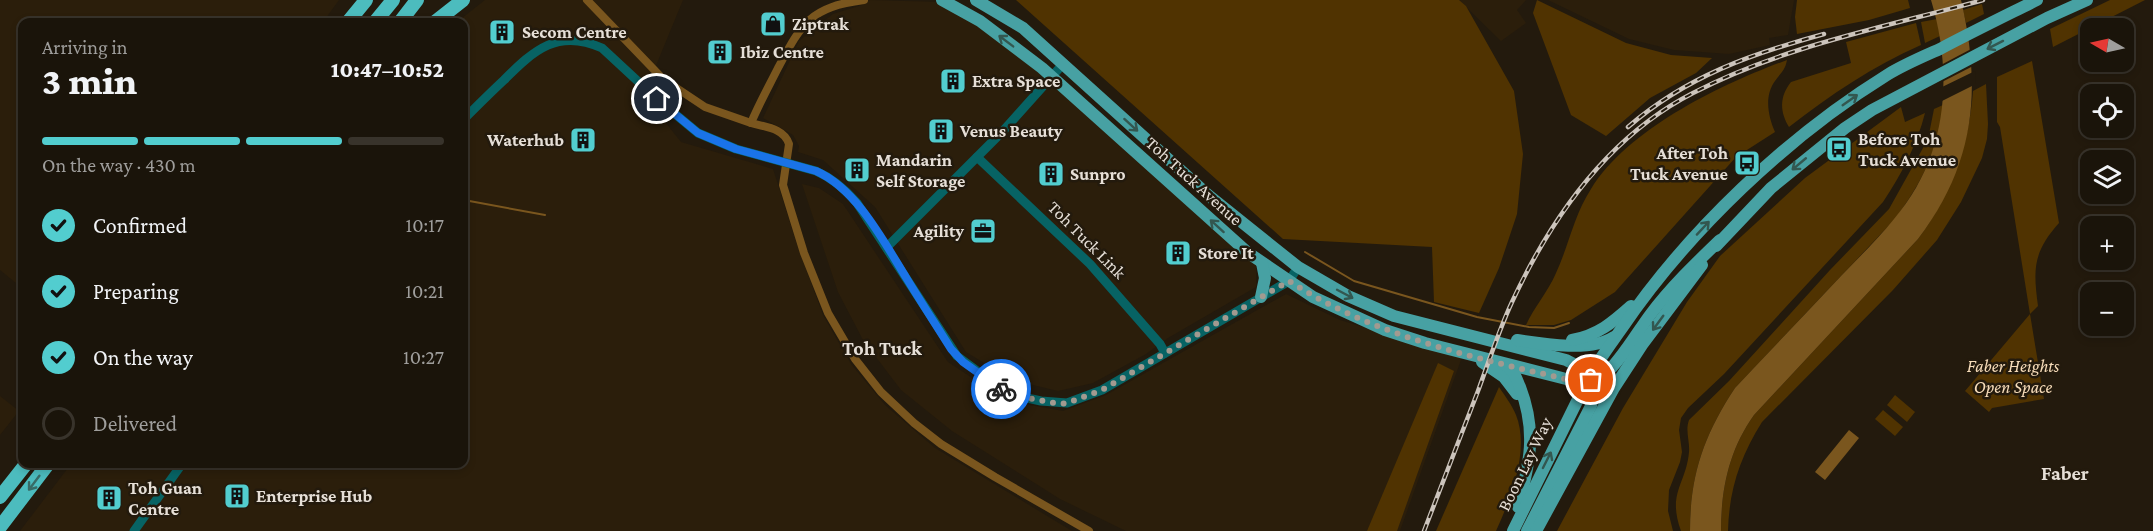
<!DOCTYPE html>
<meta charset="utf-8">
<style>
body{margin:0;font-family:"Crimson Pro",serif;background:#231d13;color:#f1f3f6;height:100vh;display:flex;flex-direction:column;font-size:22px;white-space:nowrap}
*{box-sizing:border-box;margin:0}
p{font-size:20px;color:#9f9e9c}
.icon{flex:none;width:33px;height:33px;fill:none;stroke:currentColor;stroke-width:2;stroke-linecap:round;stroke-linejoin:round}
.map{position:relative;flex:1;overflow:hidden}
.drawer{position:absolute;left:18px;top:18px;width:450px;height:450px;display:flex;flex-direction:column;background:#1a140a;border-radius:12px;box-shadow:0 3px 9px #0003,0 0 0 2px #38332b}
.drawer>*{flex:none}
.needle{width:39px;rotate:279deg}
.controls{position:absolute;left:2080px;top:18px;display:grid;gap:12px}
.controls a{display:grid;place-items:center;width:54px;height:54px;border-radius:12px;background:#1a140a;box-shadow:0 3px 9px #0003,0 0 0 2px #38332b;font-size:30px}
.pin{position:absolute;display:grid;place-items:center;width:51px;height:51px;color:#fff;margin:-26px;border:3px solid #fff;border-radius:50%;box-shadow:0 2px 6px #0007}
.courier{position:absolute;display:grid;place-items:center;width:60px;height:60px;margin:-30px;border:4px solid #1a73e8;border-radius:50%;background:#fff;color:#222;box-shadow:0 2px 8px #0007}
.headline em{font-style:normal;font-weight:800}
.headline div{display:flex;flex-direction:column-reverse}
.headline{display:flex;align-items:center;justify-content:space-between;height:102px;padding:0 24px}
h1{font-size:39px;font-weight:800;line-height:45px}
.bar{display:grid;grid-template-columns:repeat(4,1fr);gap:9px 6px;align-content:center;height:72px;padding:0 24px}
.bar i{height:8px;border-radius:4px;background:#38332b}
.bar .selected{background:#52cdcf}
.bar p{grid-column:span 4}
ol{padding:0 24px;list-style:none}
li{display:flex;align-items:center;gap:18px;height:66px}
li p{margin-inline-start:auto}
li .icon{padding:6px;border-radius:50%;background:#52cdcf;color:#111;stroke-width:4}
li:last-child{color:#9f9e9c}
li i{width:33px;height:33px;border:3px solid #38332b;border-radius:50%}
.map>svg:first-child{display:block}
</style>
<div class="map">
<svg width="2153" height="531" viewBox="0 0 2153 531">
<rect width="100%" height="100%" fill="#231a0d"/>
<g fill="#2b1e0b">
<polygon points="0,0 339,0 323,22 22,22 22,288 0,270"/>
<polygon points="485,0 683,0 655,68 638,88 681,142 773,169 798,247 823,315 851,364 885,405 935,448 1072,531 20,531 71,464 464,464 464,22 457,22"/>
<polygon points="869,0 941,2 976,21 1056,87 1256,266 1256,287 1168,338 1146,354 1093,383 1058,391 1012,380 966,352 875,207 823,160 798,152 799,146 793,135 763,118 799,41 833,14 862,5"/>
<polygon points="1459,0 1526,0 1517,10 1526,23 1501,41"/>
<polygon points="1548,0 1794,0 1788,35 1769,38 1770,45 1729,54 1674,50 1629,39"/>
<polygon points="802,184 819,188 843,204 948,362 1007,401 1063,411 1106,395 1286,294 1340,320 1462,357 1400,531 1126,531 1060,499 952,431 901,390 863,340 838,292"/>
<polygon points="0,396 19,411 0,435"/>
</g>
<g fill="#503301">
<polygon points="1016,0 1459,0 1466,6 1514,91 1523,154 1517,214 1499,268 1479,313 1434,302 1432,247 1283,239"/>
<polygon points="1537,0 1626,43 1671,55 1712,58 1696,73 1650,98 1606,136 1571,115 1533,13"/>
<polygon points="1797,0 1908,0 1910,8 1869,20 1797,34 1795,17"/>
<polygon points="2110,0 2145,0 2053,47 2050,29"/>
<polygon points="1982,4 1984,14 1966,23 1963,10"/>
<polygon points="1937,19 1940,36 1925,43 1921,22"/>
<path d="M1916,23L1921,45C1873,66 1830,95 1789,127C1780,112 1779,97 1791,82L1851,63L1846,42Z"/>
<path d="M1787,60C1785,71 1781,72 1775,81C1764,96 1768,116 1775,132L1736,157L1615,292L1571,320L1554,325H1526C1534,307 1548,292 1556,273C1569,245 1574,215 1591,189C1629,128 1722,84 1787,60Z"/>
<path d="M2032,61L2059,223C2033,252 2033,269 2038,306L2030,314L2044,399L1992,408L1989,412L1965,391L2030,314L2000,127L1997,122V77Z"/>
<path d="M1986,84L1988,124L1987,139L1982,158L1961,202L1937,240L1893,290L1762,422C1740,457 1729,490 1728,531H1721C1721,489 1729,450 1754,415L1918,239C1951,195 1969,145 1973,91Z"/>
<path d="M1943,105C1938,151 1922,182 1895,219L1735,388C1704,435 1690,475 1690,531H1681C1667,492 1686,485 1689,452C1690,441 1685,431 1689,420L1729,381L1830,270L1889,209L1923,148L1929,134L1934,109Z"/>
<path d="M1901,107L1905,122L1925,113C1917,145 1901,175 1883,202L1724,374L1688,408L1681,418L1679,430L1682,452L1680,462L1669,490L1668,511L1673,531H1557L1623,408L1687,302L1720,256L1805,178Z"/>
<polygon points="1438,363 1454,371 1397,531 1367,531"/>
<path d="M1499,387C1505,396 1512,405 1516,415C1530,450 1511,498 1496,531H1436Z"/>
<polygon points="1895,395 1915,412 1907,422 1887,405"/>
<polygon points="1883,410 1903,427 1895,436 1875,419"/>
</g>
<g fill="#7a561e">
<path d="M1931,0H1961C1982,90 1975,164 1918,239L1754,415C1729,450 1721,489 1721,531H1690C1690,475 1704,435 1735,388C1770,351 1806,313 1841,276C1859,257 1878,239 1894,219C1947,157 1954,76 1931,0Z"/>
<polygon points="1849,430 1859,438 1825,480 1815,472"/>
</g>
<g fill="#231a0d">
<polygon points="1973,48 1975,65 1940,83 1939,66"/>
<polygon points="1975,71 1976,84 1940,102 1940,88"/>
</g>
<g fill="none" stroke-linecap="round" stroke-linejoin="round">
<g stroke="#7a561e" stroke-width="2">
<polyline points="464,200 545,215"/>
<polyline points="1305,252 1354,281 1477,317 1529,327 1554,328 1569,323"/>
</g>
<g stroke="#7a561e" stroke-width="8">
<polyline points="587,0 663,79 705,107 751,123"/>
<path d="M864,0C810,7 802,23 778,68C769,86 759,104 751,123C765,127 784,128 789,144L783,185L804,253L828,313L855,359L881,392L914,423L941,444L995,477L1089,531"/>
</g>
<g stroke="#076364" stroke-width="9">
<path d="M464,119C477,106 490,93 504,80C534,50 558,28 602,48L657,99L698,133L736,149L816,171C832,178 846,190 857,203L957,356L1003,390L1018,396L1041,401L1067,403L1102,390L1289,281L1298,267"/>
<polyline points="977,157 1090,264 1160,344 1165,353"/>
<polyline points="887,247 1003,131 1063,64"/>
<polyline points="134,531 182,464"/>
</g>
<g stroke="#47a1a3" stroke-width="12">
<path d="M942,0L980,21L1042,68L1247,252L1313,297L1385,330L1425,343L1574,381C1585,382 1596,380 1605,374C1620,362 1638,331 1650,315C1671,287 1695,264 1720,240"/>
<path d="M976,0L1023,28L1208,195L1298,267L1348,296L1394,316L1566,360C1586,369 1597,384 1591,406L1527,531"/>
<polyline points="1716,246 1771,188 1845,128 1872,110 2047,18 2087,0"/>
<polyline points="1261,297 1265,278 1262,263"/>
<path d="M1517,340C1543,344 1592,352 1614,337"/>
<path d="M1572,340C1598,335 1612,323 1631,306"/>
<polyline points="1482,362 1504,377 1517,394"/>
<path d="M1505,365C1514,369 1516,378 1520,387C1537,431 1530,463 1518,507"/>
<path d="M1513,531L1587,381C1597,362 1610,345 1622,328C1688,231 1787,137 1887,75C1903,65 1922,57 1940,49C1972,32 2005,16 2037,0"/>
<polyline points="1536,531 1614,388 1642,345 1702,265"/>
</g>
<g stroke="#4cbcbe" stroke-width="14">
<polyline points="348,22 366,0"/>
<polyline points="375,22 393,0"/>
<polyline points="400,22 417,0"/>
<polyline points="435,22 463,0"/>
<polyline points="0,497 26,464"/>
<polyline points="0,527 48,464"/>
</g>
<defs>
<g id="rail">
<path d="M1628,127C1687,76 1751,54 1824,34"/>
<path d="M1424,531C1442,484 1460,438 1478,391C1489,361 1499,330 1512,302C1551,218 1609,136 1693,93C1783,46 1886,27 1983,0"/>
</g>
</defs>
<use href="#rail" stroke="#ccc4bc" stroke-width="4.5"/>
<use href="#rail" stroke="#231a0d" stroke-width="2" stroke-dasharray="7" stroke-linecap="butt"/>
</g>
<defs><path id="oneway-shaft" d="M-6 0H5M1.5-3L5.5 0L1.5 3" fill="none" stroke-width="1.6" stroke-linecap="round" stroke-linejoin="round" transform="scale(1.5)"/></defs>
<g stroke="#335750">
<use href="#oneway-shaft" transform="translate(1006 41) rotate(-143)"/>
<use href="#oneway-shaft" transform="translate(1995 45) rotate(153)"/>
<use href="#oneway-shaft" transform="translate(1850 100) rotate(-35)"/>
<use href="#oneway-shaft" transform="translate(1131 125) rotate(42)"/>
<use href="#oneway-shaft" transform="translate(1799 164) rotate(140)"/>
<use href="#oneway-shaft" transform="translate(1217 226) rotate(-138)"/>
<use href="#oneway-shaft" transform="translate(1703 228) rotate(-47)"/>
<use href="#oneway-shaft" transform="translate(1345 294) rotate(28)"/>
<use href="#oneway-shaft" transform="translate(1658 323) rotate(126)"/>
<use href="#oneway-shaft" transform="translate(1547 460) rotate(-63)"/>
</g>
<use stroke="#386b66" href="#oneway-shaft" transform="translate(34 483) rotate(127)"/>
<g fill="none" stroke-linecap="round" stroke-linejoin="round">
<path stroke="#a29a90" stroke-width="6" stroke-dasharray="0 10.8" d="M1001,389L1018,396L1059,404L1067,403L1102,390L1289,281C1375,337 1475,358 1574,381L1591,380"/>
<path stroke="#1a73e8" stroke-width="8" d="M657,99L698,133L736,149L816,171C857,189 884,242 907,279C921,302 936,325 951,349L963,362L1001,389"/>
</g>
<defs>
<symbol id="shop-square" viewBox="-11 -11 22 22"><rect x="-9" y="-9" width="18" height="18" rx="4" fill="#52cdcf" stroke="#231a0d"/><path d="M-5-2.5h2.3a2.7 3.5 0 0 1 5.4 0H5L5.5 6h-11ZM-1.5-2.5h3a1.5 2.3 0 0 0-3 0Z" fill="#111"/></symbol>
<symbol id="building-square" viewBox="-11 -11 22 22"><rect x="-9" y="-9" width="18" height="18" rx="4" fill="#52cdcf" stroke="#231a0d"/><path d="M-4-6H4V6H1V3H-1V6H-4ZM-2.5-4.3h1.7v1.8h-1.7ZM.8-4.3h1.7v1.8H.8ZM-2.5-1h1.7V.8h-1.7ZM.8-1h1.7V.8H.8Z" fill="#111"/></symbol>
<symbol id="bus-square" viewBox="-11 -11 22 22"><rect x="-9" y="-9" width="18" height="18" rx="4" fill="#52cdcf" stroke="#231a0d"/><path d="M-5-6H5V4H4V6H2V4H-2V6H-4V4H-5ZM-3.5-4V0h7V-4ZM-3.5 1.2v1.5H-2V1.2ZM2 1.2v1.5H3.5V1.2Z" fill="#111"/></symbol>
<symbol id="office-square" viewBox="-11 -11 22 22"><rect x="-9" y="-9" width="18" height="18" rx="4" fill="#52cdcf" stroke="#231a0d"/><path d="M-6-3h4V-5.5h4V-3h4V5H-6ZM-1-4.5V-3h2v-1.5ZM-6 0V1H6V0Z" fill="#111"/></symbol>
</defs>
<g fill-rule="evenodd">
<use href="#shop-square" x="758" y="9" width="30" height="30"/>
<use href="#building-square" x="487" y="17" width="30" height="30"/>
<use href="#building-square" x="705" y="37" width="30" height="30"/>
<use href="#building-square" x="938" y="66" width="30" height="30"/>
<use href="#building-square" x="926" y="116" width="30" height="30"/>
<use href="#building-square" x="568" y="125" width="30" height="30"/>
<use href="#bus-square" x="1824" y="134" width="30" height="30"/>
<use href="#bus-square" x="1732" y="148" width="30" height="30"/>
<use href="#building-square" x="842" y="155" width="30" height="30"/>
<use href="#building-square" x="1036" y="159" width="30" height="30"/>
<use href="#office-square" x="968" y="216" width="30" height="30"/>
<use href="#building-square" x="1163" y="238" width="30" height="30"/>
<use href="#building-square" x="222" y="481" width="30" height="30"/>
<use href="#building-square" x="94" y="483" width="30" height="30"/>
</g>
<g text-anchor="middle" stroke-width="5" stroke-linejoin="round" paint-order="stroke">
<g font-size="18" font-weight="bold" fill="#e6dfd7" stroke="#231a0d" text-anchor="start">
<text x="792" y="30">Ziptrak</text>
<text x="522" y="38">Secom Centre</text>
<text x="740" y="58">Ibiz Centre</text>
<text x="972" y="87">Extra Space</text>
<text x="960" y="137">Venus Beauty</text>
<text x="1858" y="145">Before Toh<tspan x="1858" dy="21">Tuck Avenue</tspan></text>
<text x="564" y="146" text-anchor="end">Waterhub</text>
<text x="1728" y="159" text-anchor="end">After Toh<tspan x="1728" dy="21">Tuck Avenue</tspan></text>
<text x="876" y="166">Mandarin<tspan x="876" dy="21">Self Storage</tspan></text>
<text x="1070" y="180">Sunpro</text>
<text x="964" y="237" text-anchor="end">Agility</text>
<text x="1198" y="259">Store It</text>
<text x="128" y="494">Toh Guan<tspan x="128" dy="21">Centre</tspan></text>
<text x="256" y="502">Enterprise Hub</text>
</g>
<g font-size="18" fill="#e6dfd7" stroke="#231a0d">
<text transform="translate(1194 181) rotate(42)" y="6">Toh Tuck Avenue</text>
<text transform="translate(1087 240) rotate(45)" y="6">Toh Tuck Link</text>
<text transform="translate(1525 464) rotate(-64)" y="6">Boon Lay Way</text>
</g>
<g font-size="18" font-style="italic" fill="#f7dcb9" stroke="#231a0d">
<text x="2013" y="372">Faber Heights<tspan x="2013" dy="21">Open Space</tspan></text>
</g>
<g font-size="20" font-weight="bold" fill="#e6dfd7" stroke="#231a0d">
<text x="882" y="355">Toh Tuck</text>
<text x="2065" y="480">Faber</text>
</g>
</g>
</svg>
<div class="controls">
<a><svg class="needle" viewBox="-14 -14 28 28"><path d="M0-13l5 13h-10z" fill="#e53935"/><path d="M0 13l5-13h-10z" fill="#9f9e9c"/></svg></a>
<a><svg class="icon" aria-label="locate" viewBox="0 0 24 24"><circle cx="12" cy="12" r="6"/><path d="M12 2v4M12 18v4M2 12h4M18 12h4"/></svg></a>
<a><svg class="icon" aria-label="layers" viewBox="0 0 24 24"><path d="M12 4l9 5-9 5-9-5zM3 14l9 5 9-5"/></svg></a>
<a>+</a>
<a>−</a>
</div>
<div class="pin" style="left:1591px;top:380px;background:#ea580c"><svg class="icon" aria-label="bag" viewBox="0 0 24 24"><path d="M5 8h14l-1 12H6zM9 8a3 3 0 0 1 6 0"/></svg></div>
<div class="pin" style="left:657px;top:99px;background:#1f2937"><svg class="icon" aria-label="home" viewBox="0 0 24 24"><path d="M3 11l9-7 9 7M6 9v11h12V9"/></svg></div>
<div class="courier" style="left:1001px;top:389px"><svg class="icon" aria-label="bike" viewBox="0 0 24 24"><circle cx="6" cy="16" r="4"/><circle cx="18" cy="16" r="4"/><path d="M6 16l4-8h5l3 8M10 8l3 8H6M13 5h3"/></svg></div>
<section class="drawer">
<div class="headline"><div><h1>3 min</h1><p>Arriving in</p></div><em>10:47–10:52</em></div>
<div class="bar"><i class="selected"></i><i class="selected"></i><i class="selected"></i><i></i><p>On the way · 430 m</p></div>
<ol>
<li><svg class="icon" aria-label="check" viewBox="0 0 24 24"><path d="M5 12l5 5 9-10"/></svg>Confirmed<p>10:17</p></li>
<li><svg class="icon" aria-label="check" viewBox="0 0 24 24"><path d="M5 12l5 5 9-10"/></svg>Preparing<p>10:21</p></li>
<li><svg class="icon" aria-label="check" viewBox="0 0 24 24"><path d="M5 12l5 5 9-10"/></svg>On the way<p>10:27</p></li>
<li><i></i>Delivered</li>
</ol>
</section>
</div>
